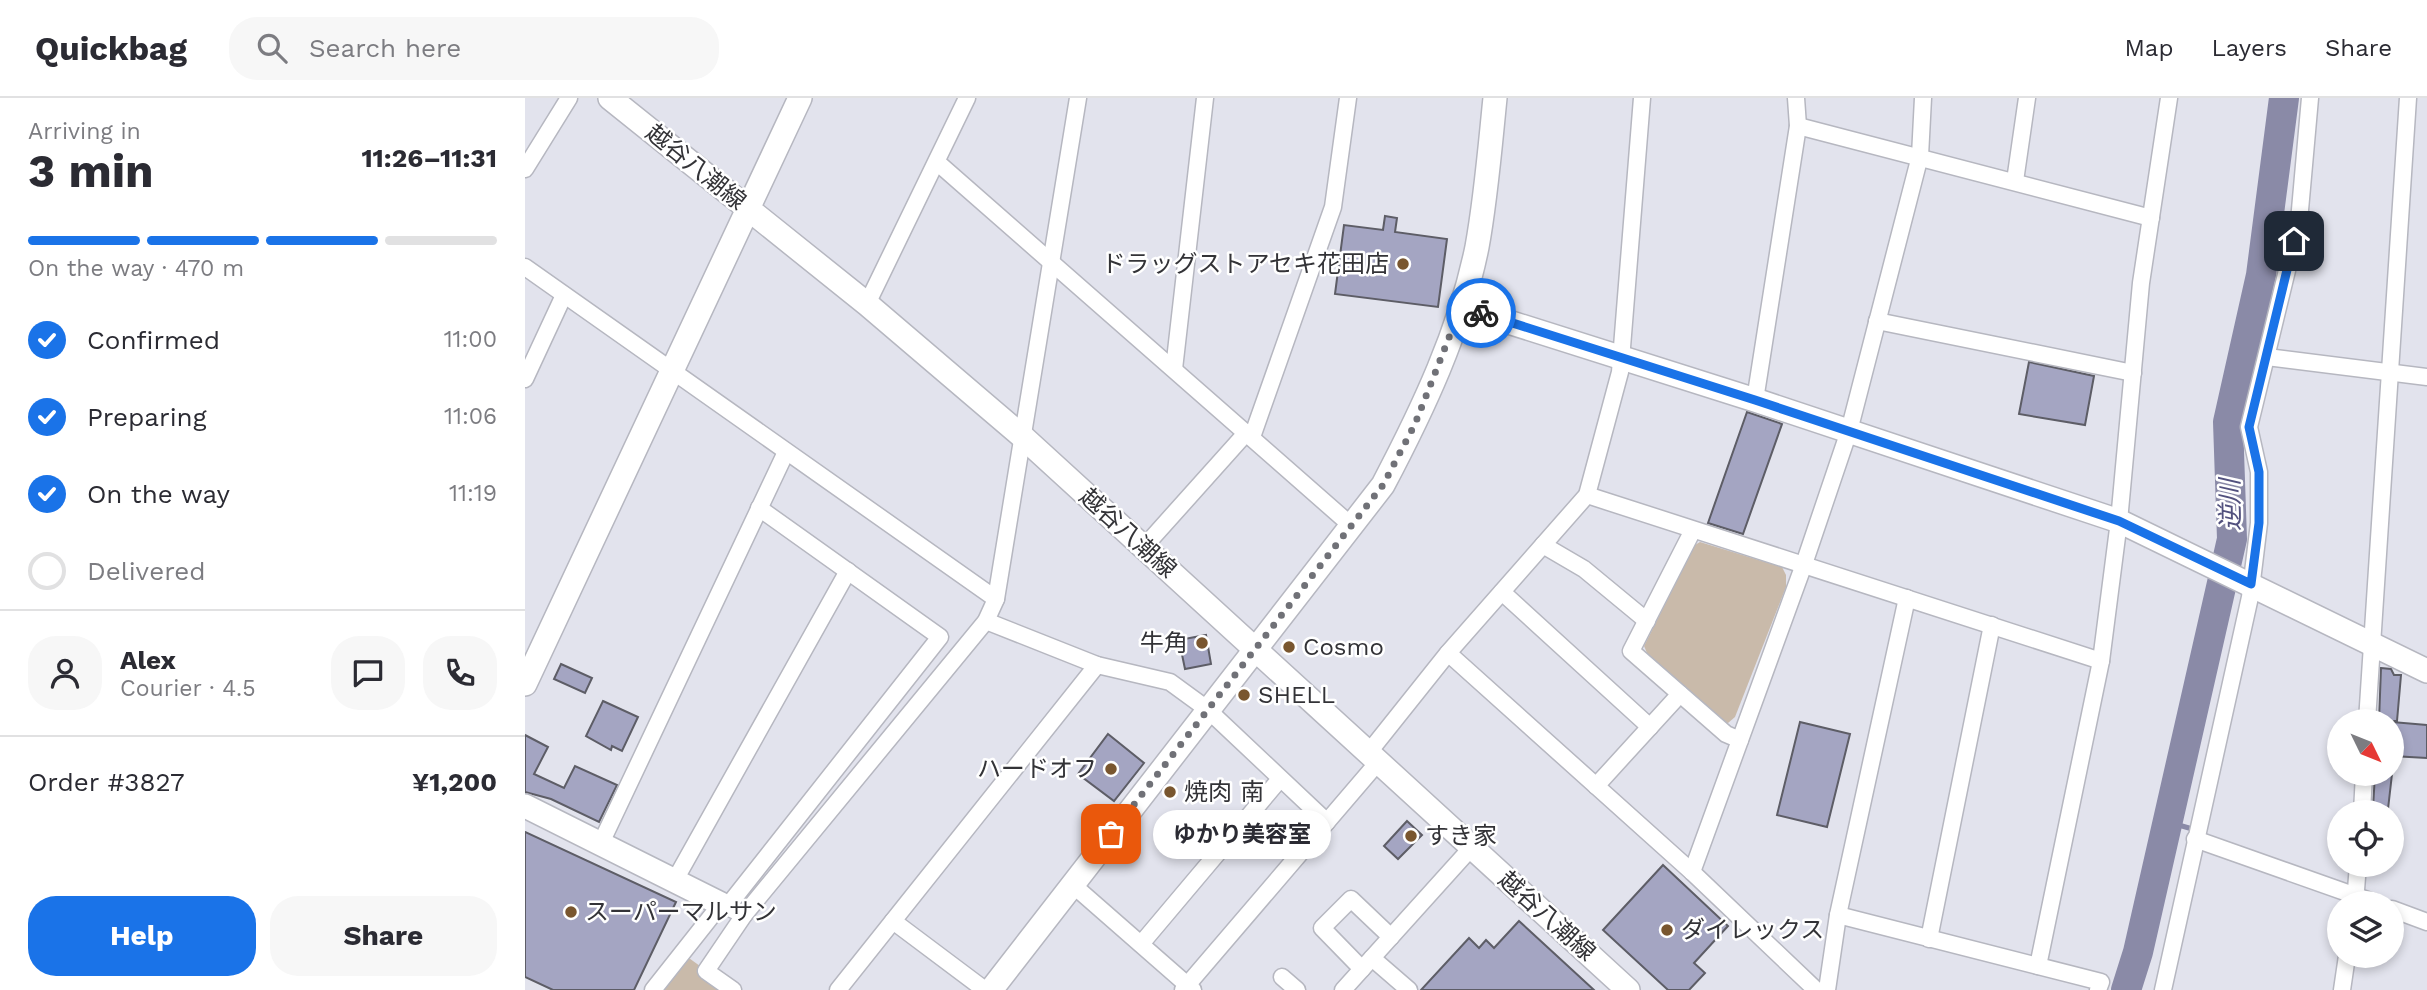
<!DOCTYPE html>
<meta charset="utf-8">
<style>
body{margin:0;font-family:"Work Sans","Noto Sans JP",sans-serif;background:#f7f7f7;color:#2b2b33;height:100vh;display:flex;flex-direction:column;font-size:26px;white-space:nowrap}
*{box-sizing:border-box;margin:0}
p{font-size:23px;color:#7c7c81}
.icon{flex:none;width:38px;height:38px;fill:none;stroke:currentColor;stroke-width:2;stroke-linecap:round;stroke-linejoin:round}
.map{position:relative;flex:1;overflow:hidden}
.sheet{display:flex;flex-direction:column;background:#fff;width:525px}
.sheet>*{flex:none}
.needle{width:46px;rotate:133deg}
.fabs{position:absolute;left:1802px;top:611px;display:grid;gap:14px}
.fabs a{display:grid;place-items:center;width:77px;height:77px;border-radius:50%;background:#fff;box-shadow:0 4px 10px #0003;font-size:35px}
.pin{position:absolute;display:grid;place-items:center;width:60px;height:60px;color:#fff;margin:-30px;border-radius:14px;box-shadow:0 4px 10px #0006}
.courier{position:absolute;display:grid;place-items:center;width:70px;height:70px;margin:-35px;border:5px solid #1a73e8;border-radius:50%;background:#fff;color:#222;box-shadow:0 2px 9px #0007}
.bubble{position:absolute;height:49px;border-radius:24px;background:#fff;box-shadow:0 4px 10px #0003;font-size:23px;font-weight:700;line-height:49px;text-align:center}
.overview em{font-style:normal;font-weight:700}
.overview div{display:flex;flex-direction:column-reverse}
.overview{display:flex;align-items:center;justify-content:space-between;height:119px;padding:0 28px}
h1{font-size:46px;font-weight:700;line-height:52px}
.bar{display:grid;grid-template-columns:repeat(4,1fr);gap:10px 7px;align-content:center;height:84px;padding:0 28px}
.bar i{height:9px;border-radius:5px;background:#e1e1e2}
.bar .selected{background:#1a73e8}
.bar p{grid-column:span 4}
.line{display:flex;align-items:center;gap:18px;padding:0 28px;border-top:2px solid #e1e1e2}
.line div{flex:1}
.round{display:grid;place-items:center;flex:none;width:74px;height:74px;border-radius:28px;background:#f7f7f7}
ol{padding:0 28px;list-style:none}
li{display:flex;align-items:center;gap:21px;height:77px}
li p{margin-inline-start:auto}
li .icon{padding:7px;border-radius:50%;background:#1a73e8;color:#fff;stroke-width:4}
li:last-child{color:#7c7c81}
li i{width:38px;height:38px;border:4px solid #e1e1e2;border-radius:50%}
.cta{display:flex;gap:14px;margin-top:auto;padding:14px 28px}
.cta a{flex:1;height:80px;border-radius:28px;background:#1a73e8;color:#fff;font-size:28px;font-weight:700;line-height:80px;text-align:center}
.cta a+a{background:#f7f7f7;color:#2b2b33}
header{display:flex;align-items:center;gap:42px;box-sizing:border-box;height:98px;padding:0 35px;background:#fff;border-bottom:2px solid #e1e1e2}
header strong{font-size:33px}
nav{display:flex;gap:38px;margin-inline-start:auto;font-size:24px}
.search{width:490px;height:63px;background:#f7f7f7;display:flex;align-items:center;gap:18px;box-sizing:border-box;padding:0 24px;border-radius:28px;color:#7c7c81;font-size:26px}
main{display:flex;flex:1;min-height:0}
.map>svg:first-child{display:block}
</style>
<header>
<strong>Quickbag</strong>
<div class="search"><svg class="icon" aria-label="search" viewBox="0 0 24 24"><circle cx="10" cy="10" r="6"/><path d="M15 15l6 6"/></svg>Search here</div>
<nav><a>Map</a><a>Layers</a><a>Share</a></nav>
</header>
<main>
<section class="sheet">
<div class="overview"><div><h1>3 min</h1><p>Arriving in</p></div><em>11:26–11:31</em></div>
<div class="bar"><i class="selected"></i><i class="selected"></i><i class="selected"></i><i></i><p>On the way · 470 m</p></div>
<ol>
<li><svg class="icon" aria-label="check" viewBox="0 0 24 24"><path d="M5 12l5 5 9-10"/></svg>Confirmed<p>11:00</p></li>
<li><svg class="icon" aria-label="check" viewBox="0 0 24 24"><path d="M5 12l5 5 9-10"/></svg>Preparing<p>11:06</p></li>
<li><svg class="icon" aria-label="check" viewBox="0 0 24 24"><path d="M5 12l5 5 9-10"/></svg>On the way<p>11:19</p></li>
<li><i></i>Delivered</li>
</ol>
<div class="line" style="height:126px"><a class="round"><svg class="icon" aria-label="person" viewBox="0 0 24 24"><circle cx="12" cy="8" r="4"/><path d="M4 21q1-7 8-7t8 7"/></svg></a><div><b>Alex</b><p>Courier · 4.5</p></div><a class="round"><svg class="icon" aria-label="chat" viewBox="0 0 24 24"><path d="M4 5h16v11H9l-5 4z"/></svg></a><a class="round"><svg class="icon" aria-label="phone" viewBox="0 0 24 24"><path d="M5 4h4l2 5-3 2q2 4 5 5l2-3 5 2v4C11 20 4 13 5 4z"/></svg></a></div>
<div class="line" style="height:91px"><div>Order #3827</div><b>¥1,200</b></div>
<div class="cta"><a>Help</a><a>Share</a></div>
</section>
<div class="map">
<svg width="1902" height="892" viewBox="0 0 1902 892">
<rect width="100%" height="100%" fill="#e2e3ed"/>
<g fill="#c9baaa">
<polygon points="1175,444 1257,469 1261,477 1261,489 1210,619 1203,625 1196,624 1122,555 1119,548 1170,447"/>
<polygon points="157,855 208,892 128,892"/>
</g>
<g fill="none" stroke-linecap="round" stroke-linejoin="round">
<polyline stroke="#8a8aa7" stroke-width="5" points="1643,724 1664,730"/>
<polyline stroke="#8a8aa7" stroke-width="30" points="1601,892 1613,854 1707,441 1703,324 1736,177 1759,0"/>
</g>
<g fill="#a4a5c2" stroke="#5d5d66" stroke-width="2">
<polygon points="860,118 872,120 870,134 922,141 913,209 810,196 819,127 858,132"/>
<polygon points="1504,264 1569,278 1560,327 1494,316"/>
<polygon points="1222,314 1257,326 1218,436 1183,425"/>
<polygon points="681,537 686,566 660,571 654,542"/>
<polygon points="36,566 67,580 60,595 29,581"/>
<polygon points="1856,570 1866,571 1869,577 1876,577 1872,623 1854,623"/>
<polygon points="78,603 113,619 97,653 87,648 86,652 61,638"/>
<polygon points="1275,624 1325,636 1302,729 1252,717"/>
<polygon points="1867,624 1902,627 1902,660 1867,658"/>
<polygon points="583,636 619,665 589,703 553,676"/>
<polygon points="0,637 23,649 9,676 39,690 50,668 92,687 74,724 26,701 0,694"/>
<polygon points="1850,676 1867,676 1863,711 1848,710"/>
<polygon points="882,723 897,737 873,761 859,748"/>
<polygon points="0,734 151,804 109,892 28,892 0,879"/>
<polygon points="1138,767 1203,828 1169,865 1180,875 1164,892 1143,892 1078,832"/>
<polygon points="994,823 1069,892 896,892 944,840 954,850 961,842 969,850"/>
</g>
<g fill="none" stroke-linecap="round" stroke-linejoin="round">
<defs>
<g id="street">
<polyline points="1273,28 1626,120"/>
<polyline points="413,65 828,429"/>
<polyline points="0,71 44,0"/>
<polyline points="1490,83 1502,0"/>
<polyline points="0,169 471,501"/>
<polyline points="342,206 442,0"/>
<polyline points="1352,223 1608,275"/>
<polyline points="1742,259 1902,279"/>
<polyline points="649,271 680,0"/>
<polyline points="0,281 39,197"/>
<polyline points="1230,302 1273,28 1271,0"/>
<polyline points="727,339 808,109 823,0"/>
<polyline points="1062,397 1576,563"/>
<polyline points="1168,432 1106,553 1201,636 1215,642"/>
<polyline points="1018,447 1059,471 1122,523"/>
<polyline points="619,449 722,334"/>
<polyline points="977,494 1125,629"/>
<polyline points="461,523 572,567 645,584 682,611 802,724"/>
<polyline points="923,555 1167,774 1291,892"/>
<polyline points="1842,623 1883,0"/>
<polyline points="844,654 923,555 1062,397 1095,274 1117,0"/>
<polyline points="1071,688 1155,596"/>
<polyline points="1837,714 1839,676"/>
<polyline points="1670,741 1851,805"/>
<polyline points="76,745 261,354"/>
<polyline points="1167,774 1278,469 1324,333 1395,58 1398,0"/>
<polyline points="150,782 323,473"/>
<polyline points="548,787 668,892"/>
<polyline points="1830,805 1833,766"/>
<polyline points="202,809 415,539 234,410"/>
<polyline points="1867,811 1902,824"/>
<polyline points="1313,817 1576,884 1573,892"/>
<polyline points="368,823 460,892"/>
<polyline points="1404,841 1467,527"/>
<polyline points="616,846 755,681"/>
<polyline points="847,860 884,892"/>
<polyline points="1513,868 1576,563 1594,423 1616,185 1644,0"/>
<polyline points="837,871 797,830 826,801 866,839"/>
<polyline points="757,879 772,892"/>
<polyline points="128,892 196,806 219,817 461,523 471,501 553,0"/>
<polyline points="208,892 181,873 219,817"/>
<polyline points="313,892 572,567"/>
<polyline points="658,892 854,663"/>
<polyline points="818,892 947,749"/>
<polyline points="1302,892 1313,817 1382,500"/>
<polyline points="1638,892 1725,499 1734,425 1734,374 1724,329 1774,123 1785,0"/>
<polyline points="1817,892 1822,858"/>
</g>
<g id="secondary">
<polyline points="85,0 342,206 498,339 1103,892"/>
<polyline points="936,209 1230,302 1594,423 1902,573"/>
<polyline points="0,586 275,0"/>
<polyline points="0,708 196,806"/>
<path d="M466,892L858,387C898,311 935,233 952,149C961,100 965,49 970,0"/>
</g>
</defs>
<use href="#street" stroke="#b6b7c0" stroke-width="19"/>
<use href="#secondary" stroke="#b6b7c0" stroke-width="26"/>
<use href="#street" stroke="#fff" stroke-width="16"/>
<use href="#secondary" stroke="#fff" stroke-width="23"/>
</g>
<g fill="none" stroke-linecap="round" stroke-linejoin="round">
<polyline stroke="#707177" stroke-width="7" stroke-dasharray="0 12.6" points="586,736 858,387 890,326 936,209 956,215"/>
<polyline stroke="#1a73e8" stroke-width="9" points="956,215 1230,302 1594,423 1726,486 1734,425 1734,374 1724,329 1769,143"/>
</g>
<g fill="#79562f" stroke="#fff" stroke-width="2.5">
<circle cx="878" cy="166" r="7"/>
<circle cx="677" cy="545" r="7"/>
<circle cx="764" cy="549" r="7"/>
<circle cx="719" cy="597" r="7"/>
<circle cx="586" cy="671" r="7"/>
<circle cx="645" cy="694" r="7"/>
<circle cx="886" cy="738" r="7"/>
<circle cx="46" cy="814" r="7"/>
<circle cx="1142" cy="832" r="7"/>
</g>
<g text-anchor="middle" stroke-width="5" stroke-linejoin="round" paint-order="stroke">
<g font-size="24" fill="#333337" stroke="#fff">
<text transform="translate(171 69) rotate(39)" y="8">越谷八潮線</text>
<text transform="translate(603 435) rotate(42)" y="8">越谷八潮線</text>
<text transform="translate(1022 818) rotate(42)" y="8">越谷八潮線</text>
</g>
<g font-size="24" fill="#333337" stroke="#fff" text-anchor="start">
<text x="864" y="174" text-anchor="end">ドラッグストアセキ花田店</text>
<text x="663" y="553" text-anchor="end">牛角</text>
<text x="778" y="557">Cosmo</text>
<text x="733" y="605">SHELL</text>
<text x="572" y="679" text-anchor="end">ハードオフ</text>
<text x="659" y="702">焼肉 南</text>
<text x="900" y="746">すき家</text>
<text x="60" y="822">スーパーマルサン</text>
<text x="1156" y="840">ダイレックス</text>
</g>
<g font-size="26" font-style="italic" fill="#52517e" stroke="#fff">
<text transform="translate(1705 407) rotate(-91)" y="9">逆川</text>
</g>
</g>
</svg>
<div class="fabs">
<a><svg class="needle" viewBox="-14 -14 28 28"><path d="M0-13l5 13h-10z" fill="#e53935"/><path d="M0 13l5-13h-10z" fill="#7c7c81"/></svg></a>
<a><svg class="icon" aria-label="locate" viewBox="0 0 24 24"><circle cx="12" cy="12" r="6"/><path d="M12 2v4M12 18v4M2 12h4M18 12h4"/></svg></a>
<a><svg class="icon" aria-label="layers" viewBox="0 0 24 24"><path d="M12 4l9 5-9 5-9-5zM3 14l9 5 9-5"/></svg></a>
</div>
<div class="pin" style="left:586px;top:736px;background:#ea580c"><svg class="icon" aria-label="bag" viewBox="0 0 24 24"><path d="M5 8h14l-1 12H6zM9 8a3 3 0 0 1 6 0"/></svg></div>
<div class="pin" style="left:1769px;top:143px;background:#1f2937"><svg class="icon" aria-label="home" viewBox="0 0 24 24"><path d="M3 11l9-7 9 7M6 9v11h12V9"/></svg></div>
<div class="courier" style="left:956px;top:215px"><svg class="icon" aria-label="bike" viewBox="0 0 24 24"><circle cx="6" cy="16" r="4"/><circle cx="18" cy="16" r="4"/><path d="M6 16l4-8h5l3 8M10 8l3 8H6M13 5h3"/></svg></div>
<div class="bubble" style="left:628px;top:712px;width:178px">ゆかり美容室</div>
</div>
</main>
